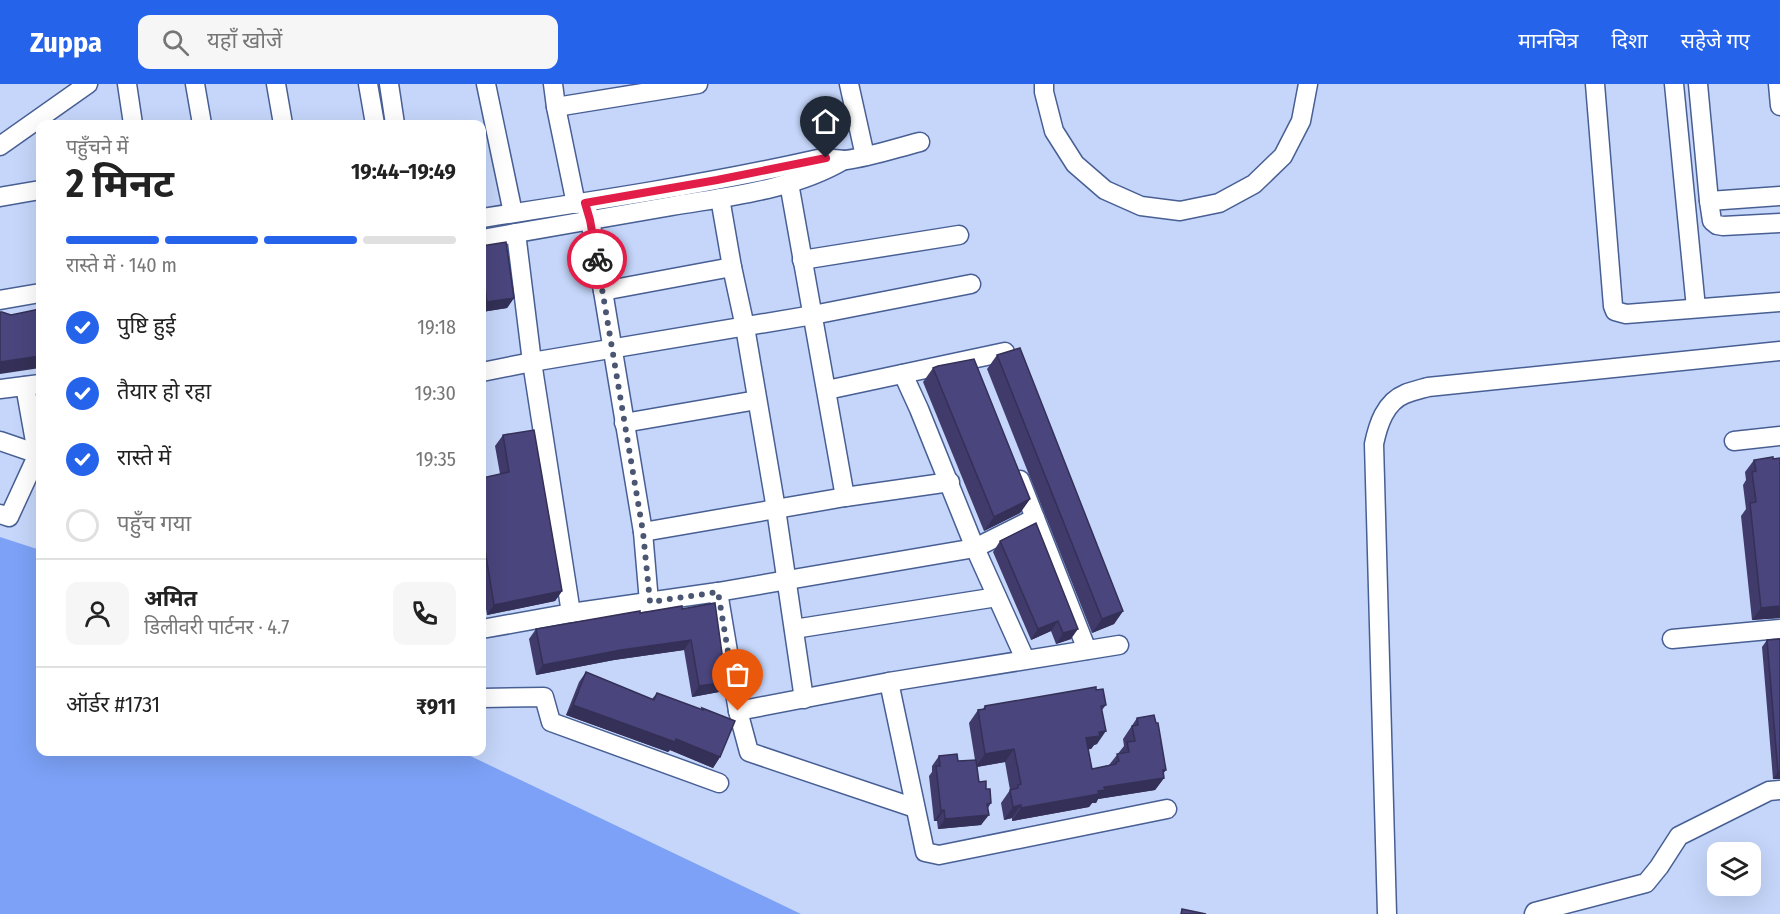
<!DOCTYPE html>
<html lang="hi">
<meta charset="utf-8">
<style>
body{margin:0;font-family:"Fira Sans Condensed","Noto Sans Devanagari",sans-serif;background:#f6f6f6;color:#222;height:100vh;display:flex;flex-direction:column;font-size:22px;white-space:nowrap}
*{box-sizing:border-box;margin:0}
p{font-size:20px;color:#767676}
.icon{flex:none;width:33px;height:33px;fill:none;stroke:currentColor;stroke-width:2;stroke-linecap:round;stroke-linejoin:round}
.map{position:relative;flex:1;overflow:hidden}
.panel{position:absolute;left:36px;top:36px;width:450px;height:636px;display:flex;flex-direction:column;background:#fff;border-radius:12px;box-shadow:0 6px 24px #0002}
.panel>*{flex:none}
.buttons{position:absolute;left:1707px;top:758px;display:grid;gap:12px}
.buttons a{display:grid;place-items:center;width:54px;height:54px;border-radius:12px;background:#fff;box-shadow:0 6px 24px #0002;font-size:30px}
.pin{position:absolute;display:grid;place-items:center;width:51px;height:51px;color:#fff;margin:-62px -26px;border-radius:50% 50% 50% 0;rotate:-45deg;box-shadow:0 0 6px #0007}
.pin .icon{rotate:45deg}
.courier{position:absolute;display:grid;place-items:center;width:60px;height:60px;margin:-30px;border:4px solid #e11d48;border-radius:50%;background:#fff;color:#222;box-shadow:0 2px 8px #0007}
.headline em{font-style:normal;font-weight:700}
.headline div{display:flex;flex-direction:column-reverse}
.headline{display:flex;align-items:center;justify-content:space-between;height:102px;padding:0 30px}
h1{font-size:39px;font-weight:700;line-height:45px}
.bar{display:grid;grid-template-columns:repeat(4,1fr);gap:9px 6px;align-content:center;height:72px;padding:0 30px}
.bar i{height:8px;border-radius:4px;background:#e0e0e0}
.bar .current{background:#2563eb}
.bar p{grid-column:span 4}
.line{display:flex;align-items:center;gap:15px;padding:0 30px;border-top:2px solid #e0e0e0}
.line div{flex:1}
.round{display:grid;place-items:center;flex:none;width:63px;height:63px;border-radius:12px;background:#f6f6f6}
ol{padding:0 30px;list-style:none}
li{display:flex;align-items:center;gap:18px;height:66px}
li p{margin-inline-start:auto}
li .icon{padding:6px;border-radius:50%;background:#2563eb;color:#fff;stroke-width:4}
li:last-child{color:#767676}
li i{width:33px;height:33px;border:3px solid #e0e0e0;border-radius:50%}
header{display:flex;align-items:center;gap:36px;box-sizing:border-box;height:84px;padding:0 30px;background:#2563eb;color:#fff}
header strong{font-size:28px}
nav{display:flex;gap:33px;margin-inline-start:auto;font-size:21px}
.search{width:420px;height:54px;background:#f6f6f6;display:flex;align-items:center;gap:15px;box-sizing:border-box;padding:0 21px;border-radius:12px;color:#767676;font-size:22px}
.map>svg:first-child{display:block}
</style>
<header>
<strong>Zuppa</strong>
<div class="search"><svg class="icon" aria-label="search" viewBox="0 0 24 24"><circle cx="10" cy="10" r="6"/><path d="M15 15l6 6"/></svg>यहाँ खोजें</div>
<nav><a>मानचित्र</a><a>दिशा</a><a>सहेजे गए</a></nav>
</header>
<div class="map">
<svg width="1780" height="830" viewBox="0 0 1780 830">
<rect width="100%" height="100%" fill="#c5d6fa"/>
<polygon fill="#7ca1f6" points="0,453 40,466 40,668 462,668 801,830 0,830"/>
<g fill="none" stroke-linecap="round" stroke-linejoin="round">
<defs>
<g id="minor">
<polyline points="127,0 133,40"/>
<polyline points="195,0 202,40"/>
<polyline points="276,0 283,40"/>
<polyline points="368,0 375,40"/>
<polyline points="389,0 395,40"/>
<polyline points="486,0 513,129"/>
<polyline points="553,0 556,23 576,120"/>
<polyline points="849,0 865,72"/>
<polyline points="1044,0 1044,8 1054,47 1075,80 1105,106 1141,122 1180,127 1219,119 1254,100 1283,72 1301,37 1308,0"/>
<polyline points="1595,0 1613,222 1615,227 1626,230 1780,218"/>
<polyline points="1674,0 1696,224"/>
<polyline points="1698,0 1709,117 1712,137 1717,141 1723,142 1780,139"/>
<polyline points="1778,0 1780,22"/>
<polyline points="556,23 698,0"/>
<polyline points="0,62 88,0"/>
<polyline points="789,99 845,413"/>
<polyline points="0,113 40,106"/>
<polyline points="720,114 732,183 745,243 776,425 804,615"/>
<polyline points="1709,117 1780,112"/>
<polyline points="585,119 590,136 603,207 643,448 649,518"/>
<path d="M482,134C594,117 707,100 818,75C828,73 837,76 846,76C871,73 896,64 920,58"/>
<polyline points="516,149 532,278 571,529"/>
<path d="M482,155C545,144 609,133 672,122C730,112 793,106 844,76"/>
<polyline points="802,176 959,151"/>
<polyline points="603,207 732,183"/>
<polyline points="0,216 40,209"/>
<polyline points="482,288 532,278 813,231 971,200"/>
<polyline points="903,290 919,325 975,464 1025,575"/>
<polyline points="25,302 39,380"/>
<polyline points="0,305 40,300"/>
<polyline points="827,306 1005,268"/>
<polyline points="624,339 757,316"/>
<polyline points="0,357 38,370 9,433 0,430"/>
<polyline points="1734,357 1780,352"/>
<polyline points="1020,396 1087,566"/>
<polyline points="643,448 845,413 950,398"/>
<polyline points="718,508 738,627 749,668 915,724"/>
<polyline points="482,545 571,529 718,508 975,464 1035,434"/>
<polyline points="794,545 997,513"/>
<polyline points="1672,555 1780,545"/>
<polyline points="889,598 925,768 939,771 1167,725"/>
<polyline points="482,614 544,613 551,638 719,699"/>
<polyline points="738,627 889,598 1119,561"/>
<path d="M1387,830L1374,360C1378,341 1385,318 1405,310C1412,307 1421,305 1428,303L1780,267"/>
<polyline points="1534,830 1535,828 1646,799 1659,783 1679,752 1769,707 1780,706"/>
</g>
</defs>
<use href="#minor" stroke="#485f94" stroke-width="21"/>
<use href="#minor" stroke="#fff" stroke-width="18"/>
</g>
<g fill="#403b6b">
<polygon points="482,162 514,214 507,224 482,228"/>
<polygon points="997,271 1123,527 1114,540 1092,549 987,285"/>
<polygon points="933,284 1030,415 1020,429 984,447 923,298"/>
<polygon points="503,351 562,507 555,517 487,531 482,500 482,394 500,390 495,362"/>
<polygon points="1754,376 1779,534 1752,536 1741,432 1746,425 1743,401 1746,396 1745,388"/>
<polygon points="1036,439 1071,555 1056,560 1051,547 1031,556 993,468 1000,457"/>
<polygon points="682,525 719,608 692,613 684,566 614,576 536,591 529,555 536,545 640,529"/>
<polygon points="1780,555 1780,695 1773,695 1762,563 1767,556"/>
<polygon points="586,588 652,615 657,609 701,626 702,624 720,673 713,684 670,666 668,668 566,631 579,598"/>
<polygon points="1096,606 1106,621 1102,626 1097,660 1094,661 1091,665 1088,665 1092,685 1109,681 1124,662 1123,655 1137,634 1163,689 1164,694 1155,706 1098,715 1096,719 1092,719 1089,723 1012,737 1012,734 1004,736 1001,719 1010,706 1005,678 977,683 979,698 986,705 991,719 988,724 981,741 938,745 937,737 934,737 929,692 932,688 932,682 939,672 958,677 975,676 969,639 978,626 982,626 985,622"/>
</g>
<g fill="#343057">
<polygon points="514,214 507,224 482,228 482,226 487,218"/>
<polygon points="40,272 40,284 0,290 0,278"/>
<polygon points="1030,415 1020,429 984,447 994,433"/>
<polygon points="562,507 555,517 487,531 494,521"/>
<polygon points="1780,522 1780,534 1752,536 1761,524"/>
<polygon points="1123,527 1114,540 1092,549 1102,535"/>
<polygon points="1058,537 1051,547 1031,556 1038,545"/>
<polygon points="1078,545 1071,555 1056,560 1063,549"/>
<polygon points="691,556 684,566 614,576 536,591 543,581 621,566"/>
<polygon points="726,598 719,608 692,613 699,602"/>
<polygon points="573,621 676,655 720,673 713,684 670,666 668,668 566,631"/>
<polygon points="1106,647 1097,660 1094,661 1091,665 1077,667 1086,654 1099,648"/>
<polygon points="1014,665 1005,678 976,683 985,670"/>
<polygon points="1163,686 1166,686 1160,694 1164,694 1155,706 1098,715 1096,719 1092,719 1089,723 1012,737 1021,724 1098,707 1104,703"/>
<polygon points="1778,688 1780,688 1780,695 1773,695"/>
<polygon points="1021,721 1012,734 1004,736 1013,723"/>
<polygon points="944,726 937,737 934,737 941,727"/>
<polygon points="989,731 981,741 938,745 945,735"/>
</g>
<g fill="#4a457c" stroke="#343057" stroke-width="1.5">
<polygon points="506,158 514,214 487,218 482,181 482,162"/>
<polygon points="40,225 40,272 0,278 0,228 2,228 11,231"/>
<polygon points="1020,264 1123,527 1102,535 997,271"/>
<polygon points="974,275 1030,415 994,433 933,284 938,282"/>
<polygon points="534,346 562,507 494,521 482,447 482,394 509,388 503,351"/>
<polygon points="1773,373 1773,375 1780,374 1780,522 1761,524 1750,419 1756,418 1752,388 1756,387 1754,376"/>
<polygon points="1036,439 1078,545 1063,549 1058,537 1038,545 1000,457"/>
<polygon points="715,519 726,598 699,602 691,556 621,566 543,581 536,545 640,527 640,529 682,522 682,525"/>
<polygon points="1780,555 1780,688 1778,688 1767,556"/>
<polygon points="586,588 654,616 657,609 703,626 702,624 735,637 720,673 676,655 675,658 573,621"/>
<polygon points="1096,603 1096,606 1103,605 1106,621 1101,622 1106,647 1099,648 1100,652 1086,654 1092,685 1116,680 1116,678 1119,677 1117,670 1129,668 1127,658 1135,657 1132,642 1138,641 1137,634 1154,631 1156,639 1158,639 1166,686 1163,686 1164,694 1104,703 1105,706 1098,707 1099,710 1021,724 1021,721 1013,723 1010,706 1018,704 1018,701 1021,700 1014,665 985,670 978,626 985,625 985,622"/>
<polygon points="957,670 958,677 976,676 979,698 986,697 986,705 990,705 991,719 987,720 989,731 945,735 944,726 941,727 936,682 940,682 939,672"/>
<polygon points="1182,825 1206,830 1181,830"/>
</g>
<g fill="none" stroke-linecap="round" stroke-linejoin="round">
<polyline stroke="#4b5772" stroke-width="6" stroke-dasharray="0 10.8" points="597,175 643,448 650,518 718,508 738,627"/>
<polyline stroke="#e11d48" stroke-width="8" points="597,175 590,136 585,119 717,96 826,74"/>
</g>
</svg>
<div class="buttons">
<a><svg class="icon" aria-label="layers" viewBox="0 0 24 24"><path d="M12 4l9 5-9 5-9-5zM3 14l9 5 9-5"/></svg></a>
</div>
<div class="pin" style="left:738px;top:627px;background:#ea580c"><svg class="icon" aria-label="bag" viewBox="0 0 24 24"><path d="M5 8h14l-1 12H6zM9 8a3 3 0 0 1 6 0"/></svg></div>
<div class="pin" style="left:826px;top:74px;background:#1f2937"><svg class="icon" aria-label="home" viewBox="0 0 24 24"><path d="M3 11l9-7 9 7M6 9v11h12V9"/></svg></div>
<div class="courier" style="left:597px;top:175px"><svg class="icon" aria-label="bike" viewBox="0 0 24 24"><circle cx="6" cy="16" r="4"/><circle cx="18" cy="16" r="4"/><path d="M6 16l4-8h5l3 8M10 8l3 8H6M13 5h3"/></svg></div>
<section class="panel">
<div class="headline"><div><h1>2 मिनट</h1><p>पहुँचने में</p></div><em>19:44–19:49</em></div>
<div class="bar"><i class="current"></i><i class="current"></i><i class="current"></i><i></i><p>रास्ते में · 140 m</p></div>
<ol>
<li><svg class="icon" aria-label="check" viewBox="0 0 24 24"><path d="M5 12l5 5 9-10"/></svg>पुष्टि हुई<p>19:18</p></li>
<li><svg class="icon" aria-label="check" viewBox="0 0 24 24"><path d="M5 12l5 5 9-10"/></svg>तैयार हो रहा<p>19:30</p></li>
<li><svg class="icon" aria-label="check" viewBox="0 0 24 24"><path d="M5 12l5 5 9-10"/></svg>रास्ते में<p>19:35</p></li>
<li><i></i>पहुँच गया</li>
</ol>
<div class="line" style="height:108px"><a class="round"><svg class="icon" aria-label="person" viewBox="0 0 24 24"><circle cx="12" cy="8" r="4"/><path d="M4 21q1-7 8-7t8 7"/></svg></a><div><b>अमित</b><p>डिलीवरी पार्टनर · 4.7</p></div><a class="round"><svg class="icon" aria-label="phone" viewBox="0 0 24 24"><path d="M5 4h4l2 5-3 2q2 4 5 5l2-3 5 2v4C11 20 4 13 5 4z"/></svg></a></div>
<div class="line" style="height:78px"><div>ऑर्डर #1731</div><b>₹911</b></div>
</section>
</div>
